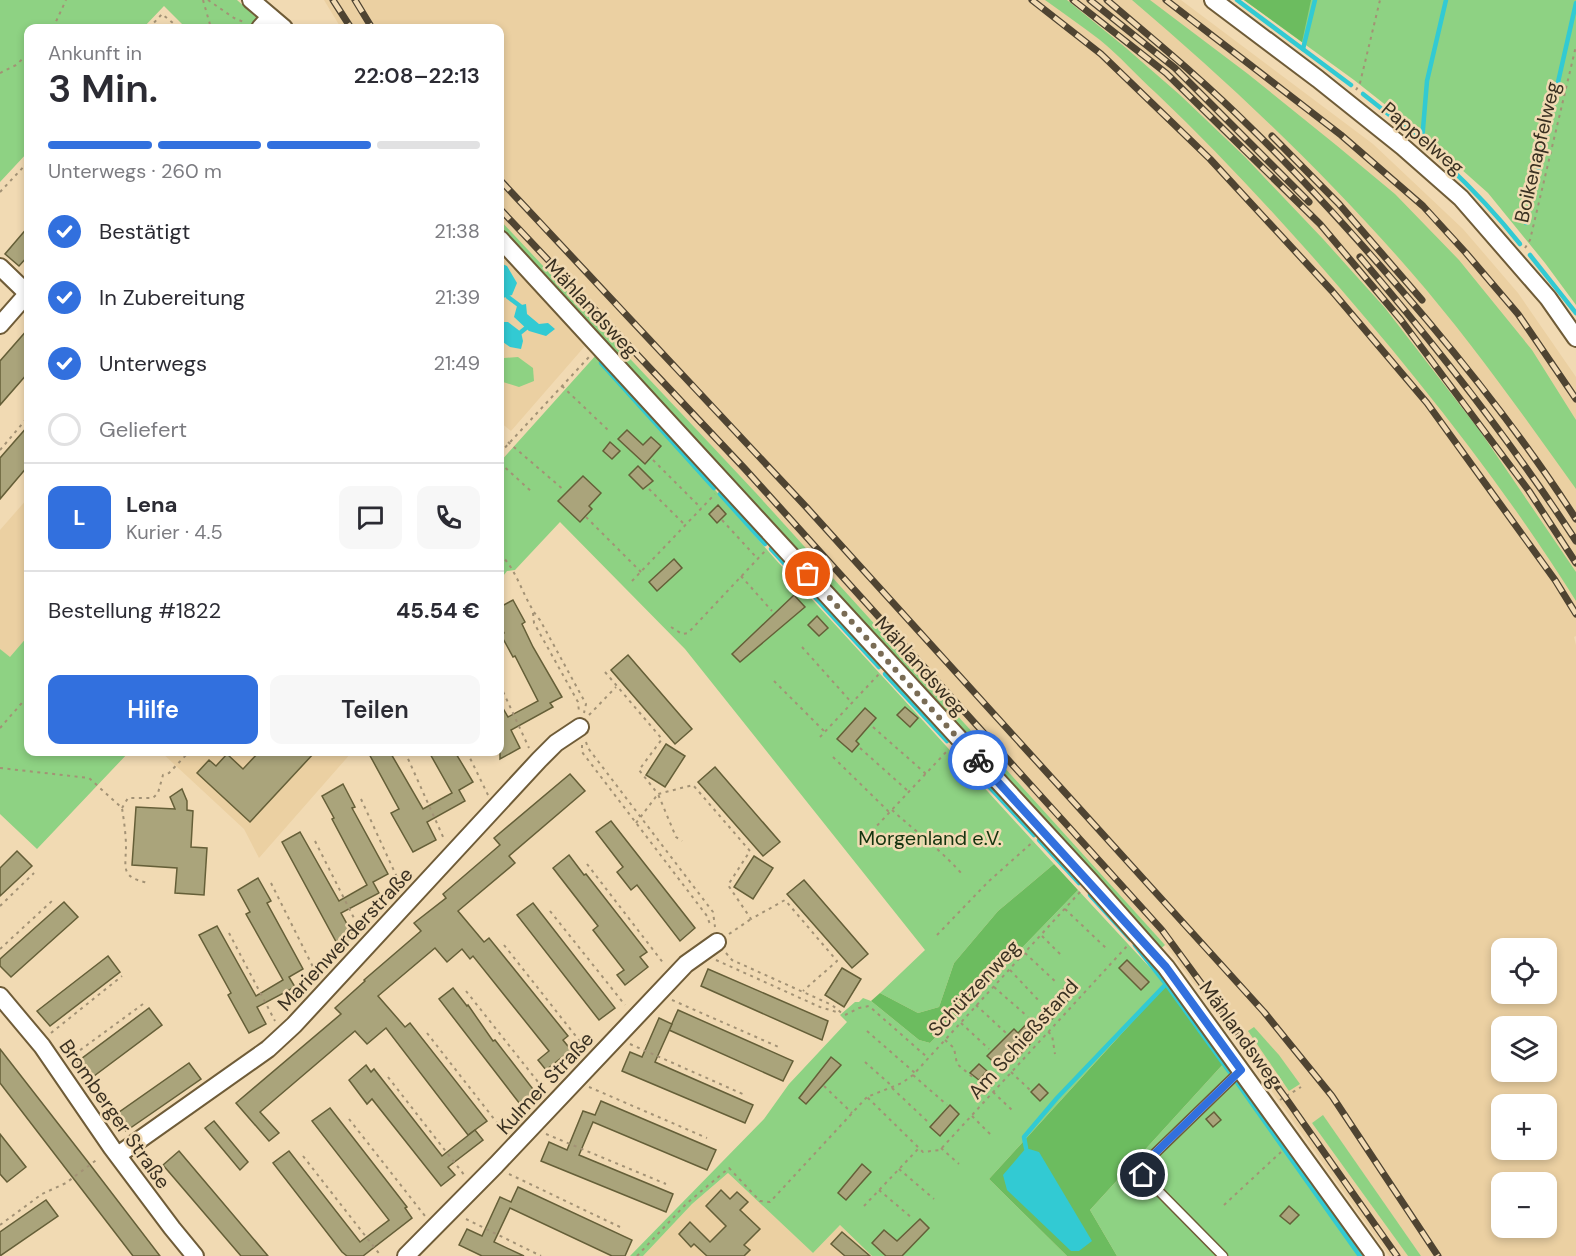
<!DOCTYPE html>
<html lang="de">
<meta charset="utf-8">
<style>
body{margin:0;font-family:"DM Sans",sans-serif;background:#f7f7f7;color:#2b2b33;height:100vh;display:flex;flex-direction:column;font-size:22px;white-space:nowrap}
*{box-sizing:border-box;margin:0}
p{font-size:20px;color:#7c7c81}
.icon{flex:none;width:33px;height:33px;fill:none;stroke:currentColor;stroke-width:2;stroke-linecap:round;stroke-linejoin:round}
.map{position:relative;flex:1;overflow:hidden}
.panel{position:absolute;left:24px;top:24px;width:480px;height:732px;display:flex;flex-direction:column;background:#fff;border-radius:12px;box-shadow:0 3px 9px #0003}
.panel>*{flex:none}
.fabs{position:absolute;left:1491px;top:938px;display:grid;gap:12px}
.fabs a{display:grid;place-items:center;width:66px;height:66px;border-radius:12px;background:#fff;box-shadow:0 3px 9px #0003;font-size:30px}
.pin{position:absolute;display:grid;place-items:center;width:51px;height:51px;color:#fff;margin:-26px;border:3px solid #fff;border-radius:50%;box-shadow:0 2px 6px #0007}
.courier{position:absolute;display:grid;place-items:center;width:60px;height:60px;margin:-30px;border:4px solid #3270de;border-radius:50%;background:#fff;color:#222;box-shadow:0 2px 8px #0007}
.head em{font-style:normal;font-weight:600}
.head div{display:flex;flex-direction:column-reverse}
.head{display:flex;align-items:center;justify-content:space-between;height:102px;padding:0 24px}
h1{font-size:39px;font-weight:600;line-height:45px}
.bar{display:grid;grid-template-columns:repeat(4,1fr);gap:9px 6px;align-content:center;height:72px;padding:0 24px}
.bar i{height:8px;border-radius:4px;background:#e1e1e2}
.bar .selected{background:#3270de}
.bar p{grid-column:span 4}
.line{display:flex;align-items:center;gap:15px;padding:0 24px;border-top:2px solid #e1e1e2}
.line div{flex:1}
.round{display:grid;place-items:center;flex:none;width:63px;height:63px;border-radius:12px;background:#f7f7f7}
ol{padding:0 24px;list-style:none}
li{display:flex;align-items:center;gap:18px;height:66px}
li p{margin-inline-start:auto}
li .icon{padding:6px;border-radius:50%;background:#3270de;color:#fff;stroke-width:4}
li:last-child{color:#7c7c81}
li i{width:33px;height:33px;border:3px solid #e1e1e2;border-radius:50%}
.button{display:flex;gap:12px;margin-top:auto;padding:12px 24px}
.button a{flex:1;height:69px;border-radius:12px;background:#3270de;color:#fff;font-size:24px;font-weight:600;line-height:69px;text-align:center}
.button a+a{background:#f7f7f7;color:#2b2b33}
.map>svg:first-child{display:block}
</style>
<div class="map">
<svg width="1576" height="1256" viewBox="0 0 1576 1256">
<rect width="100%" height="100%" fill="#f1dab3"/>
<g fill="#ebd0a2" fill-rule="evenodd">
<path d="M324,0H1181L1373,144L1463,229L1518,293L1576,377V636L1574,637L1576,645V1256H1421L1323,1116L1312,1123L1408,1256H1389L1208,1002L1165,945L756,493L500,220V28H341ZM1502,948H1546V993H1502ZM1502,1026H1546V1071H1502ZM1502,1104H1546V1149H1502ZM1502,1182H1546V1227H1502Z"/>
<polygon points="500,245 547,305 585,346 511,431 500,422"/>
<polygon points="28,498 28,636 10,658 0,649 0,530"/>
<polygon points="161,752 352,752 259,858 244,829"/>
<polygon points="728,1173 813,1253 840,1225 872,1256 643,1256 692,1204"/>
</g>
<g fill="#8ed283">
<polygon points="0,0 237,0 257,18 249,28 186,28 164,6 143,28 28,28 28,152 0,182"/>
<path d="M1045,0H1067L1126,48L1180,95L1245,157L1323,239L1385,308L1480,431L1576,572V601C1499,478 1408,365 1312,256C1262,200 1211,145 1156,93C1137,76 1120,56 1100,40C1082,26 1063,13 1045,0Z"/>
<path d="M1132,0H1150L1248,74L1336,145L1395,194L1459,260L1532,350L1576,420V489C1523,415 1471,341 1411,272C1326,174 1231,84 1132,0Z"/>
<polygon points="1244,0 1576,0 1576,305 1545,263 1488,193 1416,129 1354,80"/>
<polygon points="500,220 756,493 1165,945 1158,951 500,229"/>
<polygon points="597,354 776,560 1054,864 998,911 954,963 939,1007 918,1013 880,993 925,950 685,649 560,522 515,570 507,571 500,580 500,462"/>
<polygon points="518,357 533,368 534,381 519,387 500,381 500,362 504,358"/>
<polygon points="28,636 28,752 129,752 37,849 0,814 0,649 10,657"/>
<polygon points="1078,890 1166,985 989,1179 1067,1256 872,1256 840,1225 813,1253 728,1173 692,1204 643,1256 630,1256 764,1119 789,1084 847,1022 840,1015 855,1002 859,1002 863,998 871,1001 919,1040 930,1043"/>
<polygon points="1254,1027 1279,1055 1300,1084 1289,1091 1248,1031"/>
<polygon points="1225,1062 1363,1256 1117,1256 1090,1210"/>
<polygon points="1323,1115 1421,1256 1408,1256 1312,1123"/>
</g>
<g fill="#6cbc5f">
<polygon points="1244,0 1311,0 1302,42"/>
<polygon points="1054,864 1078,890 930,1043 919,1040 871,1001 880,993 918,1013 939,1007 954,963 998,911"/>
<polygon points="1166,985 1225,1062 1090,1210 1117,1256 1067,1256 989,1179"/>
</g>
<g fill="#32cad3">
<polygon points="500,263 507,266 517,283 512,295 500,299"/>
<polygon points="526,304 527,314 539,324 548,323 555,329 546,336 529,331 514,317 517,306"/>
<polygon points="500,322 508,322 521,332 523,341 521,349 510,347 500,340"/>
<polygon points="1026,1148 1039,1152 1092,1241 1079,1251 1071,1251 1007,1190 1003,1175"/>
</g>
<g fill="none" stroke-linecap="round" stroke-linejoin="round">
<g stroke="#32cad3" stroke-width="4.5">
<polyline points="1237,0 1351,85"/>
<polyline points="1303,49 1315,0"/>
<path d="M1363,94C1421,139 1474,186 1520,244"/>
<polyline points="1422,141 1427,81 1446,0"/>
<polyline points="1526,223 1576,3"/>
<polyline points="1530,255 1576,313"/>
<polyline points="508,297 520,306"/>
<polyline points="521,332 526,328"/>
<polyline points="601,363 714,488"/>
<polyline points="720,494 765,544"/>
<polyline points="771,549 879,667"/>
<polyline points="885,674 947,741"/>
<polyline points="955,750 1034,835"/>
<polyline points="1039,840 1079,883"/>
<polyline points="1090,895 1130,939"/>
<polyline points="1135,945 1166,984 1231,1074"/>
<polyline points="1236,1081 1360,1256"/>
<polyline points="1026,1148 1024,1137 1057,1098 1166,984"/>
</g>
</g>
<g fill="#aaa47b" stroke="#655f38" stroke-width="1.5">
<polygon points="28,227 28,256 19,266 5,254"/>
<polygon points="28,329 28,373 0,405 0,361"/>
<polygon points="28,426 28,466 0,499 0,458"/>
<polygon points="627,430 643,445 651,437 661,446 645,464 618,439"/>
<polygon points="610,442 620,451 612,459 603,451"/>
<polygon points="638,466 653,481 643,489 629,475"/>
<polygon points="583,476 601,493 589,506 592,509 580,522 558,501"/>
<polygon points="718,505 726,514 717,523 709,514"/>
<polygon points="674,559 682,568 657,591 649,582"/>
<polygon points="794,595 805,607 740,662 732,654"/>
<polygon points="513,600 525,622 522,624 533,647 562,697 550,703 553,707 511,730 520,748 500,759 500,703 508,717 538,701 515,656 513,657 501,635 504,633 500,624 500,607"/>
<polygon points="817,616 828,628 819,636 808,625"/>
<polygon points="628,655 692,729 675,744 611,670"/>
<polygon points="905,707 918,718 910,727 897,715"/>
<polygon points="865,708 876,718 856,741 859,744 852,752 837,739"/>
<polygon points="666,744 685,756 665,787 646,775"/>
<polygon points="259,752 315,752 250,822 197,773 209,760 216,766 227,754 243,769"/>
<polygon points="368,752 390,752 423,809 452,793 429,752 455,752 473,782 459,790 465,801 427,822 436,840 413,852 391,813 399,809"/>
<polygon points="715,767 780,842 763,856 698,782"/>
<polygon points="570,774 585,791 509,856 515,863 458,911 484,942 489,938 568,1036 563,1040 571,1050 546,1070 538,1060 549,1051 473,956 470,959 462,949 447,962 435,948 378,996 405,1027 410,1023 487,1121 468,1135 386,1028 367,1044 355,1031 260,1112 279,1133 269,1141 236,1103 341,1014 335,1008 365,981 364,980 421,931 414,923 446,898 443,894 500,845 494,838"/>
<polygon points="343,784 355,807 352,808 388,874 373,882 379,893 341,913 352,933 350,933 352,937 340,949 282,842 300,832 339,901 367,885 332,819 334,818 322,796"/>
<polygon points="182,789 187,801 187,810 193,811 191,847 207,848 204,895 175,893 177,868 132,865 136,807 175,809 170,797"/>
<polygon points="611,821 695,928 680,941 637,885 631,890 617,872 623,867 596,832"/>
<polygon points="17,851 32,866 0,896 0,868"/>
<polygon points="569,855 584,875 586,874 647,952 640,957 648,967 625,985 617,975 624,970 593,930 598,926 553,868"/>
<polygon points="754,856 773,868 753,899 734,887"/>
<polygon points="258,878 271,901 267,903 303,969 289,977 295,987 257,1007 266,1024 249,1033 228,995 231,993 199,935 217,926 256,996 283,980 246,914 250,912 238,890"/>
<polygon points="804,880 868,954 852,968 787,894"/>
<polygon points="64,902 78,917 11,977 0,966 0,959"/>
<polygon points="533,903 615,1008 599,1020 517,915"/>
<polygon points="108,956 120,972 50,1026 37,1011"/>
<polygon points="1127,960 1149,982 1141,990 1119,968"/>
<polygon points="842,968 861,979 844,1007 825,995"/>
<polygon points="708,969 828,1021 822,1040 701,986"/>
<polygon points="1070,982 1078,989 1052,1019 1043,1011"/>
<polygon points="453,988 467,1006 468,1005 493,1041 495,1040 536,1093 520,1104 439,999"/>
<polygon points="149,1008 162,1025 90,1079 77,1062"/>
<polygon points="678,1010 793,1061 783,1081 669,1030"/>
<polygon points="659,1018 672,1024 655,1062 753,1105 745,1123 622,1071 630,1052 642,1057"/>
<polygon points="1032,1018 1041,1026 1027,1041 1030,1044 1017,1058 1014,1054 1000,1068 987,1056 1014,1029 1018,1033"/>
<polygon points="0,1049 88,1162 160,1256 133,1256 0,1083"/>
<polygon points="831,1057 841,1065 806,1104 799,1098"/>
<polygon points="189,1063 201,1079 126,1131 115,1115"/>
<polygon points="979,1064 987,1071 979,1080 970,1073"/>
<polygon points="366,1065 371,1072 374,1069 442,1156 475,1130 483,1140 448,1167 455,1175 441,1186 372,1099 367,1104 349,1080"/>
<polygon points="1039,1084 1048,1093 1040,1101 1031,1092"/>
<polygon points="601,1101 716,1150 707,1170 593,1122 579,1155 673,1194 666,1212 541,1161 549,1142 567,1150 583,1111 595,1115"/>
<polygon points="950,1105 959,1114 940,1136 930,1127"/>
<polygon points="330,1108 407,1207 405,1208 412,1218 363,1256 347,1256 342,1252 273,1163 289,1151 360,1242 389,1220 312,1121"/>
<polygon points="1214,1112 1221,1120 1213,1127 1206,1119"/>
<polygon points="214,1121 248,1162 240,1170 205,1128"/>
<polygon points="0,1134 26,1167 7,1182 0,1174"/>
<polygon points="179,1151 201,1177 268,1256 241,1256 163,1165"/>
<polygon points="862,1164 871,1172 846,1200 838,1193"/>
<polygon points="1132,1173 1140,1181 1133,1189 1124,1181"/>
<polygon points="518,1187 632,1240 625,1256 612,1256 510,1208 494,1242 524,1256 482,1256 459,1245 467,1229 482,1236 500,1197 511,1202"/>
<polygon points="721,1190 730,1199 737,1192 748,1202 740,1210 760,1229 744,1245 750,1250 744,1256 707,1256 694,1244 691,1247 679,1234 690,1222 710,1242 726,1226 706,1206"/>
<polygon points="46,1200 58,1216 0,1256 0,1232"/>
<polygon points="1289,1206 1299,1215 1290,1224 1280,1216"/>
<polygon points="920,1219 929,1228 902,1256 886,1256 872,1243 884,1230 897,1241"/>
<polygon points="842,1232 870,1256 845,1256 831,1244"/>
</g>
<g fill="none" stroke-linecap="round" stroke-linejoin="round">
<defs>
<polyline id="lane" points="1223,1256 1143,1175 1144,1164 1241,1070"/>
<g id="street">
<polyline points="251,0 284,28"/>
<polyline points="1213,0 1318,79 1403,147 1461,198 1548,298 1576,338"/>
<polyline points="260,28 270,17"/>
<polyline points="500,239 1090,881 1166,967 1375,1256"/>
<polyline points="0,267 28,294"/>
<polyline points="0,325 28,293"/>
<polyline points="0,996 42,1046 112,1148 172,1228 195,1256"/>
<polyline points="118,1155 268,1049 294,1025 539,760 556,743 580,727"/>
<polyline points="406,1256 496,1165 686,964 717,942"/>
</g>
</defs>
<use href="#lane" stroke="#6f5c38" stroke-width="11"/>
<use href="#street" stroke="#6f5c38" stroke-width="20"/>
<g stroke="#a39275" stroke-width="2" stroke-dasharray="3 4.5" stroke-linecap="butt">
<polyline points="203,0 211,28"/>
<polyline points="208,0 234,18 246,23"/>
<polyline points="53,28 66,0"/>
<polyline points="149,28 162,14 179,28"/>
<polyline points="0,73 16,65 28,54"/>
<polyline points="1356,90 1360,83 1380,0"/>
<polyline points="0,192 28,162"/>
<polyline points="1525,248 1530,240 1576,46"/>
<polyline points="562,386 610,432"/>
<polyline points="508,442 565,491"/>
<polyline points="0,450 28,417"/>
<polyline points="500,453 589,357"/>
<polyline points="653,460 701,508"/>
<polyline points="500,463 532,492"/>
<polyline points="649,489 685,525"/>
<polyline points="586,517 641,572"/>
<polyline points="722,520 757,558"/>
<path d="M500,554C519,572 523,600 540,620L586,704L584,713"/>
<polyline points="741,576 772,611"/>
<polyline points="632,581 715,494"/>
<polyline points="533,613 534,623 578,702 579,712"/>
<polyline points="671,627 682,634 688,633 766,550"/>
<polyline points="802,647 852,703"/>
<polyline points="605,672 662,739 639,770 658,794 693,785 750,851 728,885 751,919 785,900 837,961 803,991"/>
<polyline points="774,681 825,732"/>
<polyline points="500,685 529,748"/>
<polyline points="589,715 616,687"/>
<polyline points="873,727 926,774"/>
<polyline points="0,728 28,696"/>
<polyline points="820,737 879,674"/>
<polyline points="586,742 588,748 713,912 715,927"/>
<polyline points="582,745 582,752 707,916 711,927"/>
<polyline points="860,748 909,792"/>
<polyline points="405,752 444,839"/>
<polyline points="467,752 488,795"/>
<polyline points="833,757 889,812"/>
<path d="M0,768L89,778L122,808C124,821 126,835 126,848C125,871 122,877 148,883"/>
<polyline points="361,799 401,886"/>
<polyline points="122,808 128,798 153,798 158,793 163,775 169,773 189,752"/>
<path d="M892,810C915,831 941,850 962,874"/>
<polyline points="636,823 658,794 676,837 682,841"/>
<polyline points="872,831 948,750"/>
<polyline points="315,841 361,932"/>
<polyline points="587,864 664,964"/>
<polyline points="271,883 318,977"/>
<polyline points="1080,892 913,1075 902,1083 867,1097 923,1152 940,1150 1128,945"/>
<polyline points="0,906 34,873"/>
<polyline points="1065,909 1108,950"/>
<polyline points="550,911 625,1005"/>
<polyline points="229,933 275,1021"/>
<polyline points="729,934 751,919"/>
<polyline points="937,935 988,882 1034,841"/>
<polyline points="1042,936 1063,957"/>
<polyline points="504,945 586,1049"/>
<polyline points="0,949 53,900"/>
<polyline points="726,953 732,960 832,1005 844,1015"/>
<polyline points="1025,953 1057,983"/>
<polyline points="716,960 820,1007 840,1013"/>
<polyline points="1010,970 1041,1003"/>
<polyline points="994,987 1028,1017"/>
<polyline points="466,991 546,1092"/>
<polyline points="672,1000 781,1048"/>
<polyline points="976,1005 1006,1033"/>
<polyline points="845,1015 859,1008 869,1006 928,1058"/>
<polyline points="961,1023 989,1049"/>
<polyline points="867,1031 915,1073"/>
<polyline points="1048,1032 1052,1035 1055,1054"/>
<polyline points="51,1033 122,976"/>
<polyline points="427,1033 505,1133"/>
<polyline points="945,1040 954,1048 957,1064 975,1079"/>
<polyline points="630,1044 745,1095"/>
<polyline points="68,1059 143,1004"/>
<polyline points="865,1062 892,1086"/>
<polyline points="1011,1072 1030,1090"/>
<polyline points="913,1075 947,1105"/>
<polyline points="388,1077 465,1176"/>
<polyline points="824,1086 852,1113"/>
<polyline points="589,1087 707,1138"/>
<polyline points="892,1088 927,1121"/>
<polyline points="993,1092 1014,1112"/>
<polyline points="1280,1100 1301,1087"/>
<polyline points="972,1116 991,1135"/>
<polyline points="349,1119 425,1216"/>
<polyline points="546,1134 666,1184"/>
<polyline points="941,1148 959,1164"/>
<polyline points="303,1156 381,1256"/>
<polyline points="899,1169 934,1199"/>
<polyline points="509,1174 620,1227"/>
<polyline points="879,1190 912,1218"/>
<polyline points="1224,1205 1281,1152"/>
<polyline points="864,1206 919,1148"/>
<polyline points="466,1219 541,1256"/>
<polyline points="0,1225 42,1194 66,1183 99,1158"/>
<polyline points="637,1256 686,1204 729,1168 760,1201 770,1202 867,1097"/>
</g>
<use href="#lane" stroke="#fff" stroke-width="8"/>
<use href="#street" stroke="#fff" stroke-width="16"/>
<defs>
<g id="rail">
<polyline points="333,0 351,28"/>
<polyline points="355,0 372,28"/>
<polyline points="1032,0 1101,54 1210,159 1332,291 1427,403 1555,580 1576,614"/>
<polyline points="1073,0 1166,73 1320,224 1401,320 1529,491 1576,563"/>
<polyline points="1090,0 1175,68 1309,202"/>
<path d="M1107,0C1155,41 1204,81 1249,126C1312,187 1370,253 1427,320C1480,383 1531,449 1576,519"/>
<polyline points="1166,0 1341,135 1423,206 1466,253 1518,314 1576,399"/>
<polyline points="1272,136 1339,204 1422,300"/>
<polyline points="500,180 808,509 1264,1012 1332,1096 1438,1256"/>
<polyline points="500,209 745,469 1162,930 1285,1097 1397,1256"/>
<path d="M1360,257C1437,347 1511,441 1576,541"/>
</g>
</defs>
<use href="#rail" stroke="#4f4432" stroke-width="7"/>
<use href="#rail" stroke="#f1dab3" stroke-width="4.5" stroke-dasharray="14" stroke-linecap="butt"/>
</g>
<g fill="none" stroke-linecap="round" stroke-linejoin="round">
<polyline stroke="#7a6c55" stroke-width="6" stroke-dasharray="0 10.8" points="808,574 978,760"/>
<polyline stroke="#3270de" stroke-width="8" points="978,760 1166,967 1241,1070 1144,1164 1143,1175"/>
</g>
<g text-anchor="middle" stroke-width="5" stroke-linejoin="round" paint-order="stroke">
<g font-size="20" fill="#3a3122" stroke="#f1dab3">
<text transform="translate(1423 138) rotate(40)" y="7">Pappelweg</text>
<text transform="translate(1537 152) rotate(-77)" y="7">Boikenapfelweg</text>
<text transform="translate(592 308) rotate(47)" y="7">Mählandsweg</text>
<text transform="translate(921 666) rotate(48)" y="7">Mählandsweg</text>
<text transform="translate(345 939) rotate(-47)" y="7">Marienwerderstraße</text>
<text transform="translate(974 988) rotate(-47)" y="7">Schützenweg</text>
<text transform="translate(1241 1034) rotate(54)" y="7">Mählandsweg</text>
<text transform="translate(1023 1039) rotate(-48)" y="7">Am Schießstand</text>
<text transform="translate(545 1083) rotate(-47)" y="7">Kulmer Straße</text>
<text transform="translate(115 1114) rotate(55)" y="7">Bromberger Straße</text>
</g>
<g font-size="20" fill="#14340f" stroke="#f1dab3">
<text x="930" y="845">Morgenland e.V.</text>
</g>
</g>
</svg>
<div class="fabs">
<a><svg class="icon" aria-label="locate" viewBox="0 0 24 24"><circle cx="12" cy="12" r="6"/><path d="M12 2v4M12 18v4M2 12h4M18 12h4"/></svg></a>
<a><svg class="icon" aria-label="layers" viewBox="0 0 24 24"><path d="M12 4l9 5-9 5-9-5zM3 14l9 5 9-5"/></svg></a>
<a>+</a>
<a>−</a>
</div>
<div class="pin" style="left:808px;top:574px;background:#ea580c"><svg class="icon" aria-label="bag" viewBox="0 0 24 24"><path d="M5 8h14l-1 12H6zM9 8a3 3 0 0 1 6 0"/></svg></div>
<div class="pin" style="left:1143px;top:1175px;background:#1f2937"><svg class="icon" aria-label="home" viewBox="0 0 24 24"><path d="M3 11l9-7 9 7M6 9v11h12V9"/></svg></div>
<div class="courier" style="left:978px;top:760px"><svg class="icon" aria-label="bike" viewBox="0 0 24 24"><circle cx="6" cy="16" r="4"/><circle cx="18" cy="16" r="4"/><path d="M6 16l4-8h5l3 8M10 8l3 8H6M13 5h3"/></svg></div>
<section class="panel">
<div class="head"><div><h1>3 Min.</h1><p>Ankunft in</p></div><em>22:08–22:13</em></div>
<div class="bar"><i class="selected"></i><i class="selected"></i><i class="selected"></i><i></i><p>Unterwegs · 260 m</p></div>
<ol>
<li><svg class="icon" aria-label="check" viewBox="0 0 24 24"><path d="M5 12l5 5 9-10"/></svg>Bestätigt<p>21:38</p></li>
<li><svg class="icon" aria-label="check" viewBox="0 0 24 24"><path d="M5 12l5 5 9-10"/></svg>In Zubereitung<p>21:39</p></li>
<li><svg class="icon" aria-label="check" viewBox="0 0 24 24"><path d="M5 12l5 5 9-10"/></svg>Unterwegs<p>21:49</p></li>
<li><i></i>Geliefert</li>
</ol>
<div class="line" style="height:108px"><b class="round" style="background:#3270de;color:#fff">L</b><div><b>Lena</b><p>Kurier · 4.5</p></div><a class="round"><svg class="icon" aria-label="chat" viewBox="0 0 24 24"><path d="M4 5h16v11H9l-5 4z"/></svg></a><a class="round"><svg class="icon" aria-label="phone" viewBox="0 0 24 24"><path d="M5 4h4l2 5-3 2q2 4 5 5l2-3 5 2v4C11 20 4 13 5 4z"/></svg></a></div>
<div class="line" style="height:78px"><div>Bestellung #1822</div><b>45.54 €</b></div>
<div class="button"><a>Hilfe</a><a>Teilen</a></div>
</section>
</div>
